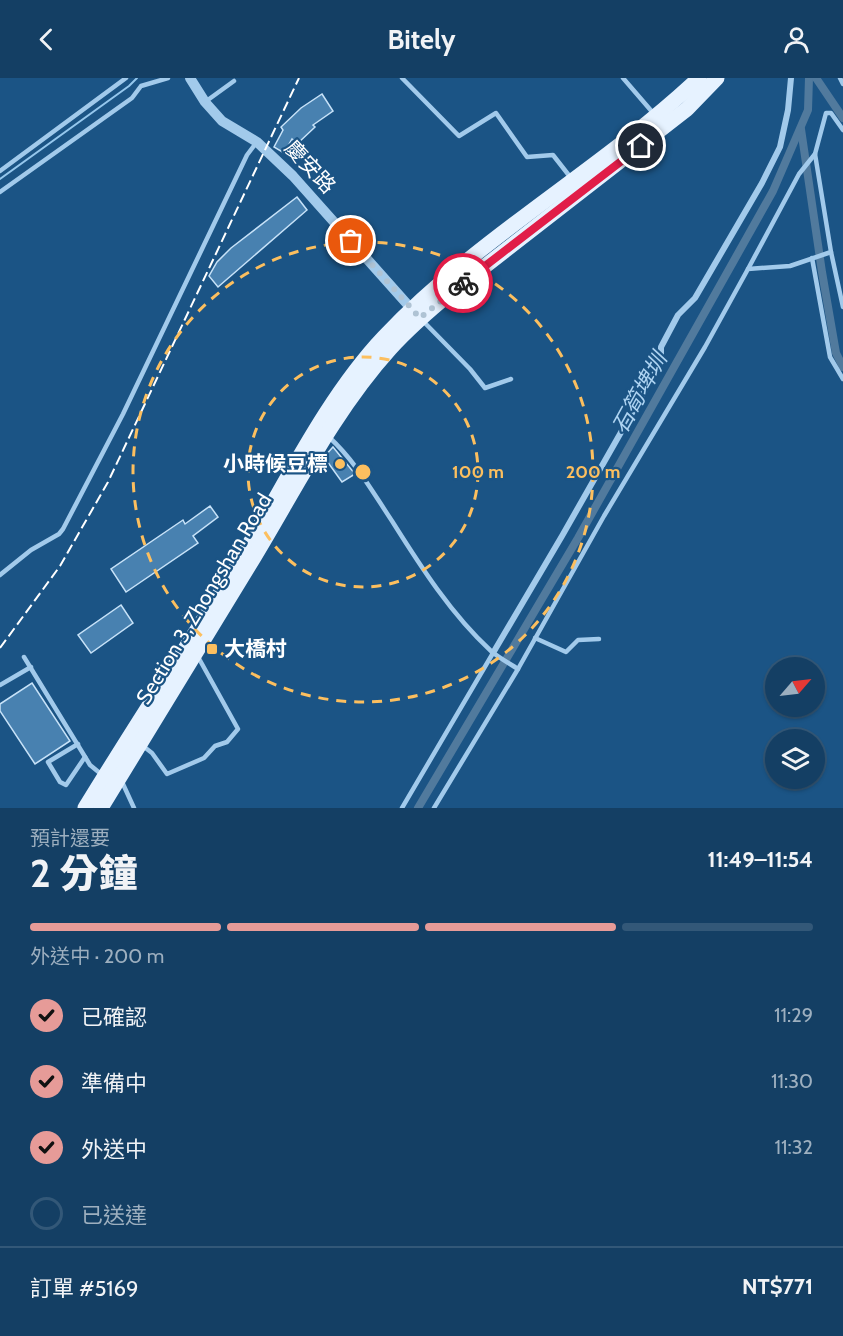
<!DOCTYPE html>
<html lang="zh-TW">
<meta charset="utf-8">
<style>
body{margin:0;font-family:Cabin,"Noto Sans TC",sans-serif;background:#1d466a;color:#f1f3f6;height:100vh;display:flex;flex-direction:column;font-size:22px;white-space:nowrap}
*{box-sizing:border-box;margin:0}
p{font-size:20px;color:#9dafbf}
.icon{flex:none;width:33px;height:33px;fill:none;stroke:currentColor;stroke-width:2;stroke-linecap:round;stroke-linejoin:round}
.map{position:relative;height:730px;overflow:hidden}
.side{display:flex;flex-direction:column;background:#143f64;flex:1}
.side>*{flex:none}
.needle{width:39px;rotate:62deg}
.buttons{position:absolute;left:765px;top:579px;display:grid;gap:12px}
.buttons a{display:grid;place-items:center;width:60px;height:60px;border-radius:50%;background:#143f64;box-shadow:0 2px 4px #0004,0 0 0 2px #335878;font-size:30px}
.pin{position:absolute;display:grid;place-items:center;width:51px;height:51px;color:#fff;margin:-26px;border:3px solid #fff;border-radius:50%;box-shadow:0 2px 6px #0007}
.courier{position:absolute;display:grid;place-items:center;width:60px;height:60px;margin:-30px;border:4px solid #e11d48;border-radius:50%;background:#fff;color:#222;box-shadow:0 2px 8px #0007}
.summary em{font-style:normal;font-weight:800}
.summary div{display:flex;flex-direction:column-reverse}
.summary{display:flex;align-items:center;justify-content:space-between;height:102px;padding:0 30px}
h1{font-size:39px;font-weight:800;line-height:45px}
.bar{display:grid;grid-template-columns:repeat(4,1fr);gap:9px 6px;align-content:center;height:72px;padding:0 30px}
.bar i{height:8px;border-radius:4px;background:#335878}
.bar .active{background:#e69b98}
.bar p{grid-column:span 4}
.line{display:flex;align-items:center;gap:15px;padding:0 30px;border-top:2px solid #335878}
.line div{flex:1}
ol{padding:0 30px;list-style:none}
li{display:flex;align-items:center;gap:18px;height:66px}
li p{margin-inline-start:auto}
li .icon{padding:6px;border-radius:50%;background:#e69b98;color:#111;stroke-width:4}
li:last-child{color:#9dafbf}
li i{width:33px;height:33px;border:3px solid #335878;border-radius:50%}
header{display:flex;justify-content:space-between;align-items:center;height:78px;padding:0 30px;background:#143f64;font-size:27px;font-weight:800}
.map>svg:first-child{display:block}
</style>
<header><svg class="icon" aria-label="back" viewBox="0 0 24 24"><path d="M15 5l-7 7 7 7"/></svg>Bitely<svg class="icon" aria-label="person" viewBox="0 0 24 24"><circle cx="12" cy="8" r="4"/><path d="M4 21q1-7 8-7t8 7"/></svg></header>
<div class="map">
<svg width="843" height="730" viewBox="0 0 843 730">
<rect width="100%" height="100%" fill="#1b5485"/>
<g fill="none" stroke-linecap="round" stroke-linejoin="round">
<polyline stroke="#95c7ed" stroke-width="2" points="0,101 129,8 137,0"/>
<g stroke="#517a9d" stroke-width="8">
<polyline points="816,0 843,40"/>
<polyline points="801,51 822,194 836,275 843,289"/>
<polyline points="418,730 578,460 773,113 808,32 809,0"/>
</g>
</g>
<g fill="#4881b0" stroke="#c7e2f8" stroke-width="1.5">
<polygon points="322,16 333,33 313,47 315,49 297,66 292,61 284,75 274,69 283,52 281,49 301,30"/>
<polygon points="297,119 307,132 218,209 209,198 217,184 231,170"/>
<polygon points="333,369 355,396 342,404 324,379"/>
<polygon points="210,428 218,439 193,458 198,465 126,514 111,491 183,442 185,446"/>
<polygon points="121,527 133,545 91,575 78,557"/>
<polygon points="32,605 70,663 35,686 0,633 0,626"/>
</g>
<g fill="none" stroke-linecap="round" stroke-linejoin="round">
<g stroke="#a2caeb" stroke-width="4.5">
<polyline points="402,0 459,58 496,35 527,79 553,77 571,100"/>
<polyline points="623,0 654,36"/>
<polyline points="840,0 843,6"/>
<polyline points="205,24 234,3"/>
<polyline points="0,93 126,0"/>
<polyline points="0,114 132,20 141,8 168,0"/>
<polyline points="831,174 843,229"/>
<polyline points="812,180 830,279 843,301"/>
<polyline points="748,191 799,96 815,76"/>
<polyline points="422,242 470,291 485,310 511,301"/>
<path d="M329,359C356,384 372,413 392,443C421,489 451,536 491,573C499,580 509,585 518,591"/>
<polyline points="0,497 31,472 59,456 63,451 123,336 247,77 256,65"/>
<polyline points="535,560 566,574 578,562 599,561"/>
<polyline points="24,579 90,687 101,696"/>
<polyline points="0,607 31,589"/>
<polyline points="78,666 48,684 60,704 66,707 85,679"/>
<polyline points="143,668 152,675 167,696 204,680 215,668 227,664 238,651 197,577"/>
<polyline points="120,705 123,706 134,730"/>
<polyline points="402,730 493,575"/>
<polyline points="434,730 518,591 604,438 705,269 748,191 790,188 831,174 815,76 826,35 831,35 843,52"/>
</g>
<polyline stroke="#a2caeb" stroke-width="6" points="493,575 562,458 661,284 661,269 678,237 695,220 762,105 780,69 788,32 791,0"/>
<polyline stroke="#a2caeb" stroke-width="10" points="190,0 205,24 222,43 257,64 293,98 416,236"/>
<g stroke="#e6f2ff" stroke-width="15">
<path d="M85,730C138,643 195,558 247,470C288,401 329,317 384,259C478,159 600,93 699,0"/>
<path d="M101,730C152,647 203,564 253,481C296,410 334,333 390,271C409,250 431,231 453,213L687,31L717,0"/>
</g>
<polyline stroke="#fff" stroke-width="2" stroke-dasharray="10 4.5" stroke-linecap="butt" points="0,570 60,488 108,404 299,0"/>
</g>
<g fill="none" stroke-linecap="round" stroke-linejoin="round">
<polyline stroke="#afc3d4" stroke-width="6" stroke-dasharray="0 10.8" points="351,163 420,240 463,205"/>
<polyline stroke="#e11d48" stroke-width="8" points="463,205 641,68"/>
</g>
<g fill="none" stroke="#fcbf5f" stroke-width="3" stroke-dasharray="10 8">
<circle cx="363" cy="394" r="115"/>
<circle cx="363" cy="394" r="230"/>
</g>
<g fill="#fcbf5f" stroke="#1b5485" stroke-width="2">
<circle cx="340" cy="386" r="6"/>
<rect x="206" y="565" width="12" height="12" rx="3"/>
</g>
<g text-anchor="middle" stroke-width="4.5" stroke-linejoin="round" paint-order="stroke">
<g font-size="21" fill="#fff" stroke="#1b5485">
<text transform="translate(310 89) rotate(47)" y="7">慶安路</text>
<text transform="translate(204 521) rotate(-59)" y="7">Section 3, Zhongshan Road</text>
</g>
<g font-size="21" font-weight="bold" fill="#fff" stroke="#1b5485" text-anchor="end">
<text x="328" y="393">小時候豆標</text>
<text x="224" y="578" text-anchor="start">大橋村</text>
</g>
<g font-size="22" font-style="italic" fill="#aed4f2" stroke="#1b5485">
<text transform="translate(639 315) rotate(-61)" y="8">石筍埤圳</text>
</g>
</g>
<circle cx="363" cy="394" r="9" fill="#fcbf5f" stroke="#1b5485" stroke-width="3"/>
<g font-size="18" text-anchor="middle" font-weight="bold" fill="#fcbf5f" stroke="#1b5485" stroke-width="4.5" stroke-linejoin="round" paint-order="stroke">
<text x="478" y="400">100 m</text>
<text x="593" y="400">200 m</text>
</g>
</svg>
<div class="buttons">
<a><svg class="needle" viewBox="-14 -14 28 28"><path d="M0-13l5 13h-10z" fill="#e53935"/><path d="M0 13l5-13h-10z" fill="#9dafbf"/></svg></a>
<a><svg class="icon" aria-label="layers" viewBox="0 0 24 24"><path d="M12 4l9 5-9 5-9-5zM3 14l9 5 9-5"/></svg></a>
</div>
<div class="pin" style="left:351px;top:163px;background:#ea580c"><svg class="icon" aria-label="bag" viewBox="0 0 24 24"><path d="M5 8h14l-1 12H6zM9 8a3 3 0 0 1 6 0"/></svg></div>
<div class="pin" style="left:641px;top:68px;background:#1f2937"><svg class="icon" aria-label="home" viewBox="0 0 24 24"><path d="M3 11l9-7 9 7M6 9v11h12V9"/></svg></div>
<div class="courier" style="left:463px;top:205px"><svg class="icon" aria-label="bike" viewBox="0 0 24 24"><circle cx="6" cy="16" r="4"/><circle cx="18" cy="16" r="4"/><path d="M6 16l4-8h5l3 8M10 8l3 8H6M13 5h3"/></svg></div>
</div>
<section class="side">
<div class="summary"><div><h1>2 分鐘</h1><p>預計還要</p></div><em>11:49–11:54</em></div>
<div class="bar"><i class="active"></i><i class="active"></i><i class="active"></i><i></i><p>外送中 · 200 m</p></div>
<ol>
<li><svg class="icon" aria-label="check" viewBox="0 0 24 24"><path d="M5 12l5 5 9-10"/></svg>已確認<p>11:29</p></li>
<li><svg class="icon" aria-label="check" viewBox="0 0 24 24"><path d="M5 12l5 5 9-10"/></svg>準備中<p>11:30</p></li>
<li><svg class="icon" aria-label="check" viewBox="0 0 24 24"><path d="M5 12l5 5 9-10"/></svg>外送中<p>11:32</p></li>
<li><i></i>已送達</li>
</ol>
<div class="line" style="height:78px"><div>訂單 #5169</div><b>NT$771</b></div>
</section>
